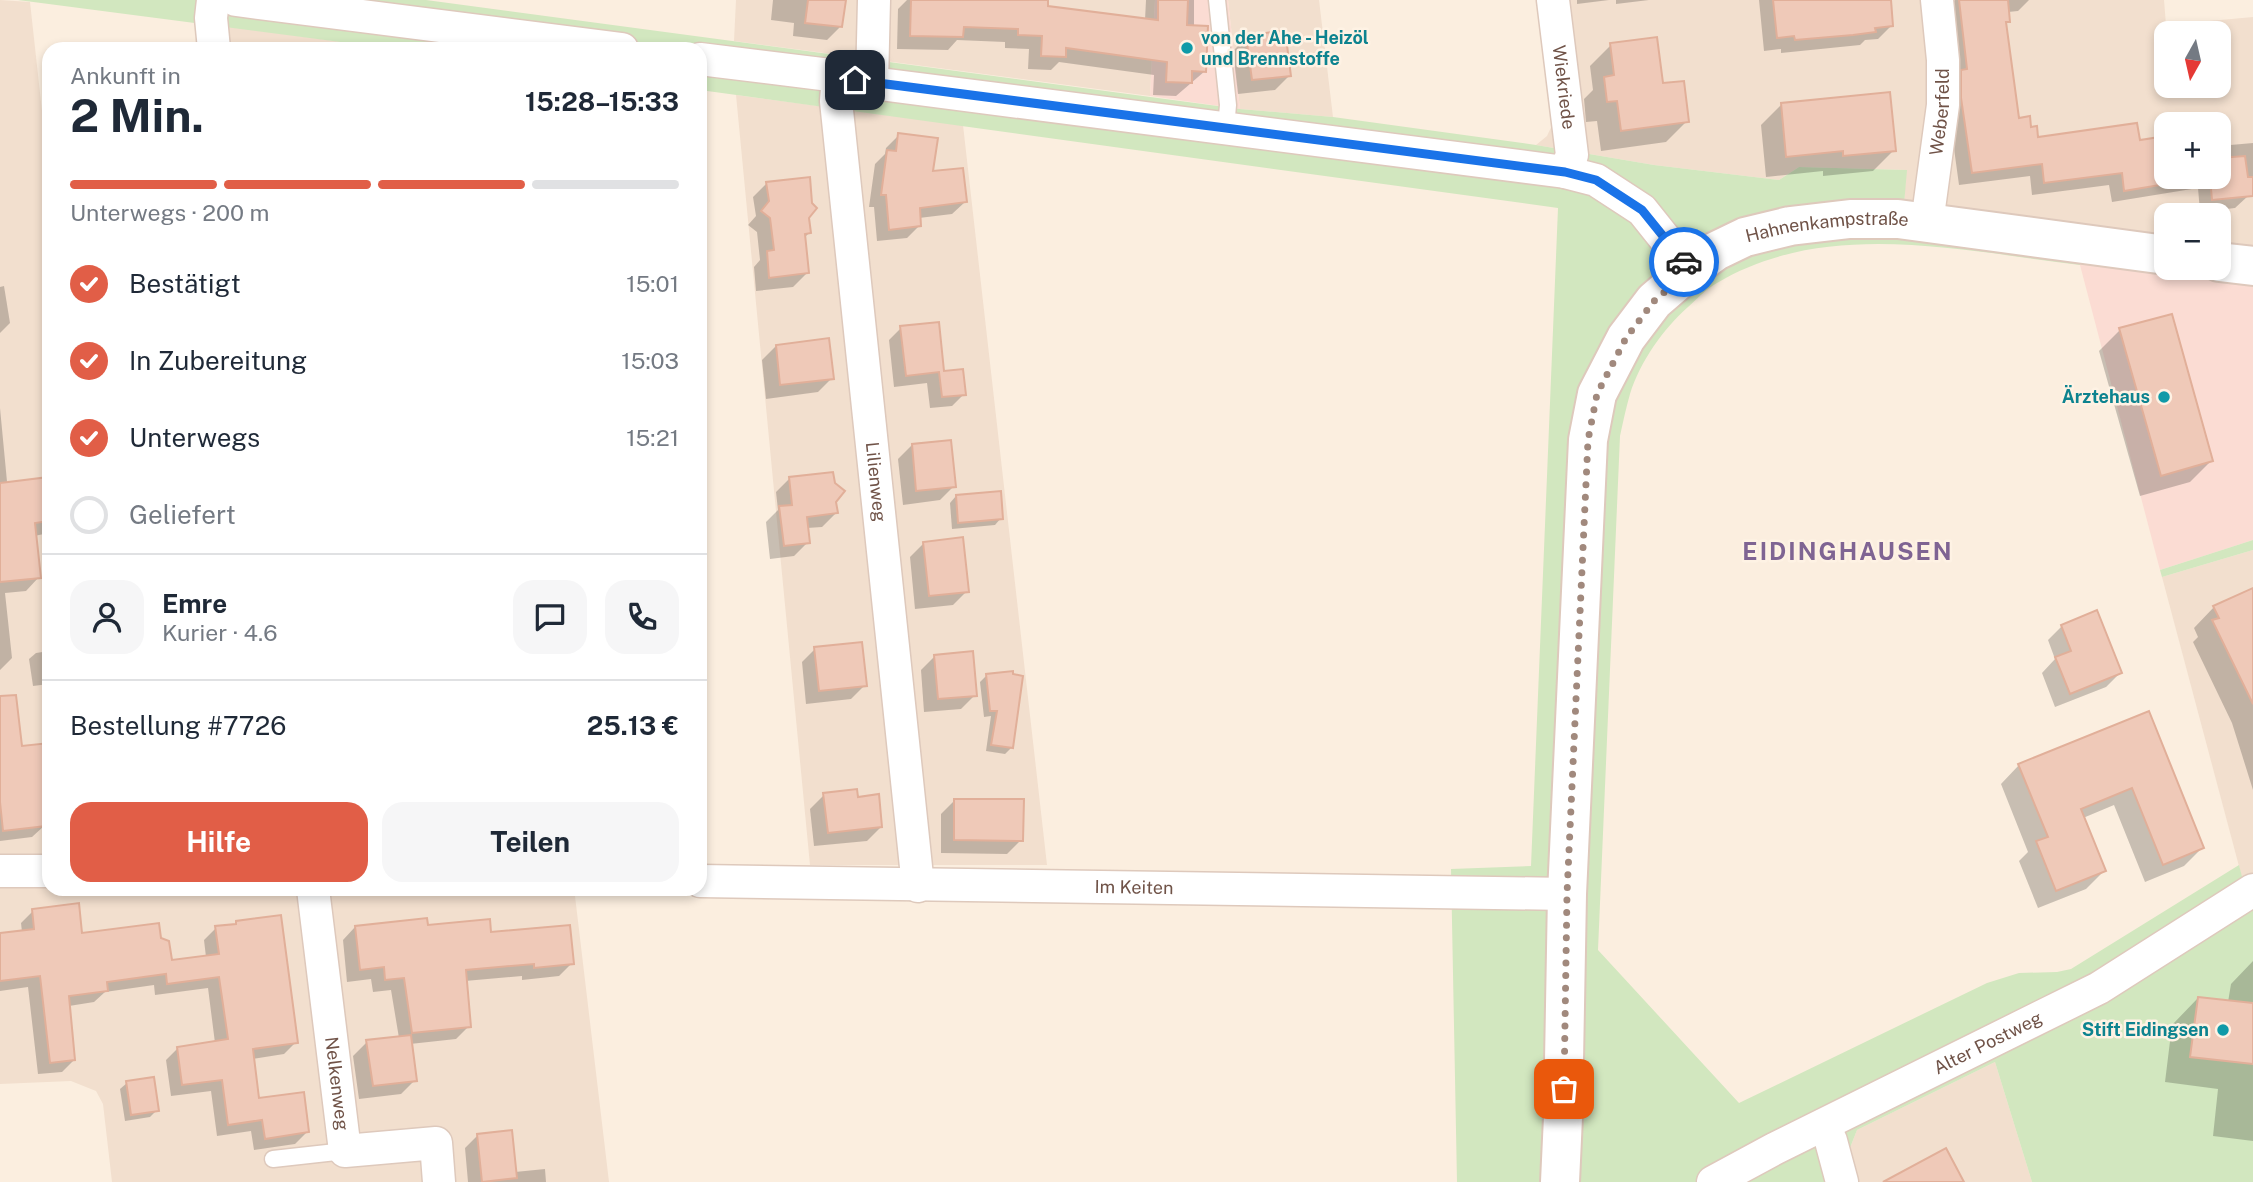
<!DOCTYPE html>
<html lang="de">
<meta charset="utf-8">
<style>
body{margin:0;font-family:"Public Sans",sans-serif;background:#f6f6f7;color:#1f2937;height:100vh;display:flex;flex-direction:column;font-size:26px;white-space:nowrap}
*{box-sizing:border-box;margin:0}
p{font-size:23px;color:#747a83}
.icon{flex:none;width:38px;height:38px;fill:none;stroke:currentColor;stroke-width:2;stroke-linecap:round;stroke-linejoin:round}
.map{position:relative;flex:1;overflow:hidden}
.sheet{position:absolute;left:42px;top:42px;width:665px;height:854px;display:flex;flex-direction:column;background:#fff;border-radius:21px;box-shadow:0 4px 10px #0003}
.sheet>*{flex:none}
.needle{width:46px;rotate:188deg}
.buttons{position:absolute;left:2154px;top:21px;display:grid;gap:14px}
.buttons a{display:grid;place-items:center;width:77px;height:77px;border-radius:14px;background:#fff;box-shadow:0 4px 10px #0003;font-size:35px}
.pin{position:absolute;display:grid;place-items:center;width:60px;height:60px;color:#fff;margin:-30px;border-radius:14px;box-shadow:0 4px 10px #0006}
.courier{position:absolute;display:grid;place-items:center;width:70px;height:70px;margin:-35px;border:5px solid #1a73e8;border-radius:50%;background:#fff;color:#222;box-shadow:0 2px 9px #0007}
.overview em{font-style:normal;font-weight:700}
.overview div{display:flex;flex-direction:column-reverse}
.overview{display:flex;align-items:center;justify-content:space-between;height:119px;padding:0 28px}
h1{font-size:46px;font-weight:700;line-height:52px}
.bar{display:grid;grid-template-columns:repeat(4,1fr);gap:10px 7px;align-content:center;height:84px;padding:0 28px}
.bar i{height:9px;border-radius:5px;background:#e0e1e3}
.bar .on{background:#e15e47}
.bar p{grid-column:span 4}
.line{display:flex;align-items:center;gap:18px;padding:0 28px;border-top:2px solid #e0e1e3}
.line div{flex:1}
.round{display:grid;place-items:center;flex:none;width:74px;height:74px;border-radius:21px;background:#f6f6f7}
ol{padding:0 28px;list-style:none}
li{display:flex;align-items:center;gap:21px;height:77px}
li p{margin-inline-start:auto}
li .icon{padding:7px;border-radius:50%;background:#e15e47;color:#fff;stroke-width:4}
li:last-child{color:#747a83}
li i{width:38px;height:38px;border:4px solid #e0e1e3;border-radius:50%}
.cta{display:flex;gap:14px;margin-top:auto;padding:14px 28px}
.cta a{flex:1;height:80px;border-radius:21px;background:#e15e47;color:#fff;font-size:28px;font-weight:700;line-height:80px;text-align:center}
.cta a+a{background:#f6f6f7;color:#1f2937}
.map>svg:first-child{display:block}
</style>
<div class="map">
<svg width="2253" height="1182" viewBox="0 0 2253 1182">
<rect width="100%" height="100%" fill="#fbeedf"/>
<g fill="#f2dfce" fill-rule="evenodd">
<polygon points="0,0 30,2 49,175 49,858 0,858"/>
<polygon points="736,0 1155,0 1150,96 734,41"/>
<polygon points="1228,0 1319,0 1333,117 1240,109"/>
<path d="M1539,0H2164L2166,25L2253,17V265L2219,260V215H2166V252L1904,205L1906,170L1799,167L1779,180L1654,165L1536,145L1547,136L1554,121ZM2166,33H2219V86H2166ZM2166,124H2219V177H2166Z"/>
<polygon points="225,26 394,49 223,49"/>
<polygon points="736,95 963,125 1047,865 810,865"/>
<polygon points="2253,550 2253,878 2244,885 2162,577"/>
<polygon points="0,886 49,887 49,889 575,896 609,1182 112,1182 103,1104 96,1091 71,1081 0,1084"/>
<polygon points="1995,1062 2032,1182 1849,1182 1846,1158 1857,1130"/>
</g>
<g fill="#fbdcd3">
<polygon points="1155,0 1228,0 1240,109 1150,96"/>
<polygon points="2076,239 2166,268 2253,265 2253,540 2160,570 2080,265"/>
</g>
<g fill="#d2e7bf">
<path d="M18,0H426L1240,109L1333,117L1536,145L1654,165L1779,180L1799,167L1907,170L1904,205L2076,239L2080,265C1961,251 1826,218 1717,283C1706,289 1697,299 1688,307C1663,329 1640,362 1630,394C1626,408 1623,422 1620,436L1598,950L1739,1103L1987,983L2019,973L2057,972L2071,969L2239,865L2244,884L2253,878V1182H2032L1995,1062L1857,1130L1846,1158L1849,1182H1457L1451,869L1531,866L1558,208L700,90V49H394Z"/>
<polygon points="2253,540 2253,550 2162,577 2160,570"/>
</g>
<g fill="#0003">
<polygon points="773,0 844,0 840,27 827,40 793,36 794,23 771,20"/>
<polygon points="907,0 1046,0 1046,8 1145,20 1146,0 1194,0 1194,27 1205,71 1176,96 1153,95 1154,75 1059,62 1051,70 1028,69 1029,49 1005,48 1005,42 957,40 948,50 897,49 898,9"/>
<polygon points="1577,0 1609,0 1577,4"/>
<polygon points="1616,0 1649,0 1616,4"/>
<polygon points="1759,0 1889,0 1892,25 1878,39 1865,40 1860,45 1781,53 1781,49 1764,51"/>
<polygon points="1955,0 2029,0 2018,11 2008,12 2009,21 2005,25 2018,120 2030,129 2037,139 2138,142 2166,137 2166,177 2219,177 2219,146 2253,143 2253,179 2248,196 2235,208 2200,212 2198,188 2112,202 2109,185 2032,195 2030,176 1959,185 1949,112 1946,9"/>
<polygon points="1247,37 1289,76 1275,90 1238,94 1233,51"/>
<polygon points="1611,45 1662,85 1687,121 1666,142 1601,151 1597,121 1586,122 1584,99 1593,90 1590,66"/>
<polygon points="1782,104 1894,150 1873,171 1823,176 1823,171 1766,177 1761,125"/>
<polygon points="899,135 931,173 965,202 952,214 919,218 920,225 907,238 877,241 874,207 869,207 875,164 885,154 886,148"/>
<polygon points="767,183 808,217 809,233 803,239 807,273 793,287 756,291 754,267 760,260 757,232 748,225 756,216 753,197"/>
<polygon points="4,286 10,323 0,333 0,287"/>
<polygon points="901,328 964,394 952,406 930,408 927,383 894,387 889,340"/>
<polygon points="2120,330 2211,461 2190,482 2140,496 2099,351"/>
<polygon points="776,346 832,378 818,392 766,399 762,360"/>
<polygon points="0,408 8,492 49,479 49,533 34,536 39,577 26,591 5,593 12,658 0,670"/>
<polygon points="912,445 954,486 940,500 903,505 898,459"/>
<polygon points="790,478 835,502 836,513 822,527 807,528 808,542 794,556 770,559 766,522 778,510 776,492"/>
<polygon points="956,496 1001,518 995,525 952,529 950,503"/>
<polygon points="924,543 967,591 953,605 915,609 910,557"/>
<polygon points="2253,590 2253,790 2232,723 2193,642 2198,637 2194,628 2214,607"/>
<polygon points="2062,626 2120,673 2106,687 2055,707 2042,673 2055,659 2048,640"/>
<polygon points="815,649 865,685 851,699 806,704 802,662"/>
<polygon points="49,651 49,684 33,686 29,659 36,653"/>
<polygon points="935,656 975,695 961,709 924,712 921,670"/>
<polygon points="987,675 1012,747 1005,754 986,751 991,716 984,717 980,682"/>
<polygon points="0,708 20,748 49,745 49,819 43,819 44,826 32,837 0,841"/>
<polygon points="2148,714 2202,848 2184,866 2145,882 2114,805 2083,818 2104,871 2086,889 2038,908 2019,861 2028,852 2001,784 2019,765"/>
<polygon points="824,795 857,799 881,827 867,841 814,846 810,809"/>
<polygon points="955,800 1021,840 1007,854 941,853 941,814"/>
<polygon points="33,911 81,935 159,939 170,962 206,957 204,940 216,928 234,926 237,923 296,1042 284,1054 252,1059 258,1100 307,1132 295,1144 254,1150 251,1131 217,1136 211,1091 171,1096 166,1060 178,1048 215,1043 208,988 155,995 154,985 105,992 94,1002 69,1006 74,1060 62,1072 38,1074 28,987 0,991 0,935 22,932 21,923"/>
<polygon points="355,927 427,927 489,934 572,963 559,976 522,980 522,976 465,981 469,1026 456,1039 410,1044 415,1080 401,1094 359,1099 353,1056 367,1042 399,1038 391,990 373,992 371,979 347,982 343,940"/>
<polygon points="2253,961 2253,1141 2213,1136 2218,1089 2165,1082 2172,1025 2198,998 2228,1002 2231,984"/>
<polygon points="127,1083 157,1110 150,1117 125,1121 120,1089"/>
<polygon points="477,1136 515,1172 545,1169 546,1182 468,1182 465,1148"/>
</g>
<g fill="#efc9b8" stroke="#e1af99" stroke-width="2">
<polygon points="808,0 846,0 842,27 805,23"/>
<polygon points="911,0 1048,0 1048,6 1158,20 1158,0 1188,0 1187,25 1208,26 1206,72 1192,71 1192,83 1166,82 1167,62 1066,48 1066,57 1041,56 1042,36 1018,35 1018,29 964,27 963,37 910,36"/>
<polygon points="1773,0 1891,0 1893,26 1875,28 1876,32 1853,35 1795,40 1794,36 1777,38"/>
<polygon points="1959,0 2008,0 2010,22 2006,22 2019,118 2030,116 2031,127 2037,126 2038,137 2137,123 2140,140 2166,136 2166,184 2124,191 2122,173 2044,183 2042,164 1972,173 1961,98 1961,70 1967,69"/>
<polygon points="1285,30 1291,76 1252,80 1246,36"/>
<polygon points="1657,37 1663,83 1684,81 1689,122 1621,131 1617,101 1607,102 1604,77 1614,75 1610,43"/>
<polygon points="1890,92 1896,151 1843,156 1843,151 1786,157 1781,103"/>
<polygon points="898,133 938,138 933,171 963,168 967,202 920,208 921,226 889,230 886,195 881,195 887,150 896,151"/>
<polygon points="2245,156 2248,177 2253,177 2253,196 2212,200 2210,177 2219,177 2219,158"/>
<polygon points="810,177 812,203 817,208 809,218 811,233 805,234 809,273 769,278 767,251 774,250 770,218 761,211 769,201 766,182"/>
<polygon points="2172,314 2213,461 2161,476 2119,328"/>
<polygon points="939,322 944,371 963,369 966,395 942,397 939,372 906,376 900,326"/>
<polygon points="829,338 834,379 780,385 776,345"/>
<polygon points="951,440 956,487 916,491 912,444"/>
<polygon points="833,472 835,483 845,491 836,502 838,513 807,517 810,543 784,546 779,506 792,505 789,477"/>
<polygon points="49,477 49,521 35,523 41,578 0,582 0,483"/>
<polygon points="1001,491 1003,519 958,523 956,495"/>
<polygon points="963,537 969,592 929,596 923,542"/>
<polygon points="2253,588 2253,704 2212,620 2219,618 2213,606"/>
<polygon points="2097,610 2122,673 2070,694 2055,657 2071,651 2061,625"/>
<polygon points="862,642 867,686 819,691 814,647"/>
<polygon points="973,651 977,696 938,699 934,655"/>
<polygon points="1013,671 1013,674 1023,676 1013,748 991,745 997,711 990,711 986,674"/>
<polygon points="16,695 22,746 49,743 49,809 44,810 46,826 3,831 0,802 0,696"/>
<polygon points="2149,711 2204,848 2163,865 2132,788 2081,809 2106,871 2056,891 2036,841 2048,837 2018,764"/>
<polygon points="857,789 858,797 879,794 882,827 828,833 823,793"/>
<polygon points="954,799 1024,799 1023,841 954,840"/>
<polygon points="79,903 82,933 159,923 161,938 169,941 172,960 219,954 215,926 236,924 236,921 281,915 298,1043 253,1049 259,1098 304,1092 309,1132 265,1139 262,1120 228,1125 222,1080 182,1085 177,1047 228,1039 219,977 167,984 166,974 107,982 108,991 69,996 75,1060 50,1063 40,976 0,981 0,933 34,929 32,909"/>
<polygon points="427,918 428,925 490,919 491,932 570,925 574,964 534,968 534,964 466,970 471,1027 412,1033 404,978 385,980 384,967 360,970 355,926"/>
<polygon points="2198,997 2253,1003 2253,1064 2190,1057"/>
<polygon points="411,1035 417,1081 373,1086 366,1040"/>
<polygon points="154,1077 159,1111 131,1115 126,1081"/>
<polygon points="512,1130 517,1178 482,1182 477,1134"/>
<polygon points="1946,1148 1964,1182 1883,1182"/>
</g>
<g fill="none" stroke-linecap="round" stroke-linejoin="round">
<defs>
<g id="service">
<polyline points="1217,0 1228,105 1226,128"/>
<polyline points="273,1159 345,1151"/>
</g>
<g id="minor">
<polyline points="213,0 211,18 214,49"/>
<polyline points="236,0 622,49"/>
<path id="s1" d="M1553,0L1572,155L1565,172"/>
<polyline points="700,59 838,76 872,83 1565,172 1596,180 1642,210 1690,270"/>
<path id="s2" d="M838,76L836,101L918,886"/>
<polyline points="872,83 874,0"/>
<path id="s3" d="M1927,223L1943,105V60L1937,0"/>
<polyline points="0,871 49,871"/>
<path id="s4" d="M700,881L1567,894"/>
<path id="s5" d="M313,889L345,1151L436,1143L439,1182"/>
<polyline points="1824,1125 1831,1141 1842,1182"/>
<path id="s6" d="M1713,1182L1774,1149L2099,988L2253,890"/>
</g>
<g id="tertiary">
<polyline points="2219,262 2253,266"/>
<path id="s7" d="M1560,1182L1563,1117L1567,894L1588,440L1597,394L1626,338L1654,301L1690,270L1716,251L1745,237L1790,226L1850,219H1898L2166,255"/>
</g>
</defs>
<use href="#service" stroke="#dec9bc" stroke-width="19"/>
<use href="#minor" stroke="#dec9bc" stroke-width="35"/>
<use href="#tertiary" stroke="#dec9bc" stroke-width="42"/>
<use href="#service" stroke="#fff" stroke-width="16"/>
<use href="#minor" stroke="#fff" stroke-width="32"/>
<use href="#tertiary" stroke="#fff" stroke-width="38"/>
</g>
<g fill="none" stroke-linecap="round" stroke-linejoin="round">
<polyline stroke="#a1897d" stroke-width="7" stroke-dasharray="0 12.6" points="1564,1089 1567,894 1588,440 1597,394 1626,338 1654,301 1690,270 1684,262"/>
<polyline stroke="#1a73e8" stroke-width="9" points="855,80 1565,172 1596,180 1642,210 1684,262"/>
</g>
<g fill="#0f9aa8" stroke="#fef2e4" stroke-width="2.5">
<circle cx="1187" cy="48" r="7"/>
<circle cx="2164" cy="397" r="7"/>
<circle cx="2223" cy="1030" r="7"/>
</g>
<g text-anchor="middle" stroke-width="5" stroke-linejoin="round" paint-order="stroke">
<g font-size="18" font-weight="bold" fill="#0d838f" stroke="#fef2e4" text-anchor="end">
<text x="1201" y="44" text-anchor="start">von der Ahe - Heizöl<tspan x="1201" dy="21">und Brennstoffe</tspan></text>
<text x="2150" y="403">Ärztehaus</text>
<text x="2209" y="1036">Stift Eidingsen</text>
</g>
<g font-size="18" fill="#705348" stroke="#fef2e4">
<text dy="6" stroke="none"><textPath href="#s1" startOffset="88">Wiekriede</textPath></text>
<text dy="6" stroke="none"><textPath href="#s3" startOffset="112">Weberfeld</textPath></text>
<text dy="6" stroke="none"><textPath href="#s7" startOffset="1094">Hahnenkampstraße</textPath></text>
<text dy="6" stroke="none"><textPath href="#s2" startOffset="408">Lilienweg</textPath></text>
<text dy="6" stroke="none"><textPath href="#s4" startOffset="434">Im Keiten</textPath></text>
<text dy="6" stroke="none"><textPath href="#s6" startOffset="308">Alter Postweg</textPath></text>
<text dy="6" stroke="none"><textPath href="#s5" startOffset="196">Nelkenweg</textPath></text>
</g>
<g font-size="24" font-weight="bold" letter-spacing="2" fill="#7f6493" stroke="#fef2e4">
<text x="1848" y="560">EIDINGHAUSEN</text>
</g>
</g>
</svg>
<div class="buttons">
<a><svg class="needle" viewBox="-14 -14 28 28"><path d="M0-13l5 13h-10z" fill="#e53935"/><path d="M0 13l5-13h-10z" fill="#747a83"/></svg></a>
<a>+</a>
<a>−</a>
</div>
<div class="pin" style="left:1564px;top:1089px;background:#ea580c"><svg class="icon" aria-label="bag" viewBox="0 0 24 24"><path d="M5 8h14l-1 12H6zM9 8a3 3 0 0 1 6 0"/></svg></div>
<div class="pin" style="left:855px;top:80px;background:#1f2937"><svg class="icon" aria-label="home" viewBox="0 0 24 24"><path d="M3 11l9-7 9 7M6 9v11h12V9"/></svg></div>
<div class="courier" style="left:1684px;top:262px"><svg class="icon" aria-label="car" viewBox="0 0 24 24"><path d="M5 17H2v-5l4-1 3-4h7l3 4 3 1v5h-3M9 17h6M6 11h13"/><circle cx="7" cy="17" r="2"/><circle cx="17" cy="17" r="2"/></svg></div>
<section class="sheet">
<div class="overview"><div><h1>2 Min.</h1><p>Ankunft in</p></div><em>15:28–15:33</em></div>
<div class="bar"><i class="on"></i><i class="on"></i><i class="on"></i><i></i><p>Unterwegs · 200 m</p></div>
<ol>
<li><svg class="icon" aria-label="check" viewBox="0 0 24 24"><path d="M5 12l5 5 9-10"/></svg>Bestätigt<p>15:01</p></li>
<li><svg class="icon" aria-label="check" viewBox="0 0 24 24"><path d="M5 12l5 5 9-10"/></svg>In Zubereitung<p>15:03</p></li>
<li><svg class="icon" aria-label="check" viewBox="0 0 24 24"><path d="M5 12l5 5 9-10"/></svg>Unterwegs<p>15:21</p></li>
<li><i></i>Geliefert</li>
</ol>
<div class="line" style="height:126px"><a class="round"><svg class="icon" aria-label="person" viewBox="0 0 24 24"><circle cx="12" cy="8" r="4"/><path d="M4 21q1-7 8-7t8 7"/></svg></a><div><b>Emre</b><p>Kurier · 4.6</p></div><a class="round"><svg class="icon" aria-label="chat" viewBox="0 0 24 24"><path d="M4 5h16v11H9l-5 4z"/></svg></a><a class="round"><svg class="icon" aria-label="phone" viewBox="0 0 24 24"><path d="M5 4h4l2 5-3 2q2 4 5 5l2-3 5 2v4C11 20 4 13 5 4z"/></svg></a></div>
<div class="line" style="height:91px"><div>Bestellung #7726</div><b>25.13 €</b></div>
<div class="cta"><a>Hilfe</a><a>Teilen</a></div>
</section>
</div>
